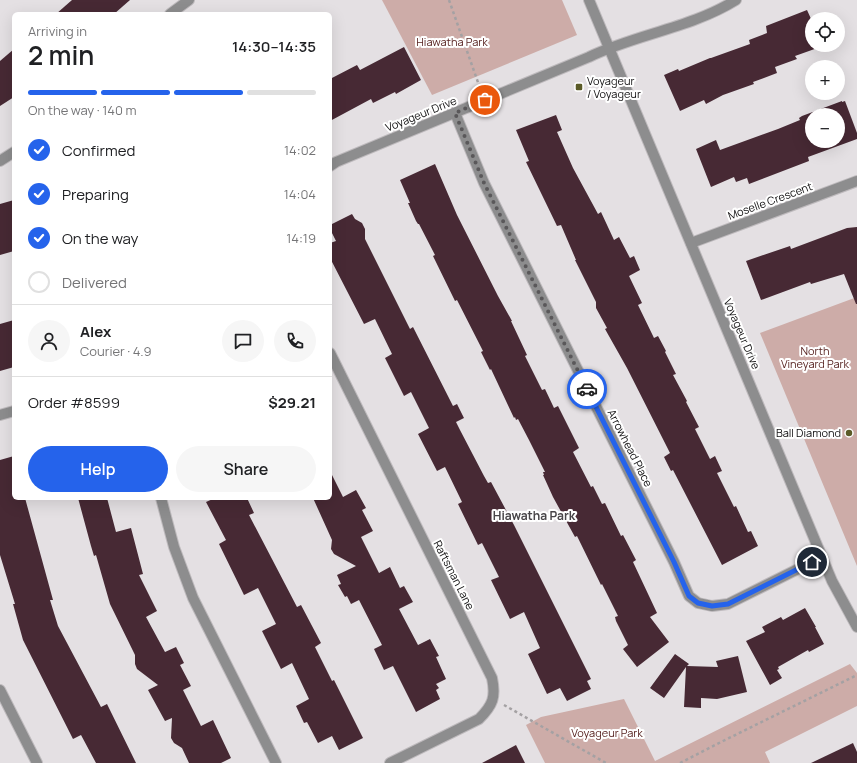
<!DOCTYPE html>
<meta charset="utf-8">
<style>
body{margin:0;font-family:Manrope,sans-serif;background:#f6f6f6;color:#202124;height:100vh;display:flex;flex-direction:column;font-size:15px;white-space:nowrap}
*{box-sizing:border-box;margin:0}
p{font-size:13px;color:#757577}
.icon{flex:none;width:22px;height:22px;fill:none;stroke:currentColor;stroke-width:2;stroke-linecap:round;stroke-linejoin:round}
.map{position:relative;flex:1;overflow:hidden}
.sheet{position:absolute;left:12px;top:12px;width:320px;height:488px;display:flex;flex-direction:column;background:#fff;border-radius:6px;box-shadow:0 4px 16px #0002}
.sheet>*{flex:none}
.tools{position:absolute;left:805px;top:12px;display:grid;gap:8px}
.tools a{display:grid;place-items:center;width:40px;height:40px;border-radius:50%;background:#fff;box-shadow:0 4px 16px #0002;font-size:20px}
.pin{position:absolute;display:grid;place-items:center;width:34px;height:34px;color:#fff;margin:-17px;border:2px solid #fff;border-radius:50%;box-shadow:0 1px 4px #0007}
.courier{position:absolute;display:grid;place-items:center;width:40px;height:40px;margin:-20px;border:3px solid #2563eb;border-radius:50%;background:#fff;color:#222;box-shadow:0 1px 5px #0007}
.overview em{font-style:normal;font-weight:600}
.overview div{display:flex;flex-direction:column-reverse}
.overview{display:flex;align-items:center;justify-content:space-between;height:68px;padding:0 16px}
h1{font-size:26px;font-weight:600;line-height:30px}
.bar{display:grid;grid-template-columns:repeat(4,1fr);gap:6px 4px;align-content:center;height:48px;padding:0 16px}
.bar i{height:5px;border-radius:3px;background:#e0e0e0}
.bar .on{background:#2563eb}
.bar p{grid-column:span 4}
.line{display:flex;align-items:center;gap:10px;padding:0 16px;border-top:1px solid #e0e0e0}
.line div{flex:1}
.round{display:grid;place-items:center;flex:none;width:42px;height:42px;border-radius:21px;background:#f6f6f6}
ol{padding:0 16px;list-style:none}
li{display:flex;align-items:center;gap:12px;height:44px}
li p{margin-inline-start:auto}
li .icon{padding:4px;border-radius:50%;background:#2563eb;color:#fff;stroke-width:4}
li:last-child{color:#757577}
li i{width:22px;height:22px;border:2px solid #e0e0e0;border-radius:50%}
.cta{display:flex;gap:8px;margin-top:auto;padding:8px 16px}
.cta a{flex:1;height:46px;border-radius:24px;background:#2563eb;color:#fff;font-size:16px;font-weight:600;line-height:46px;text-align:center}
.cta a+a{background:#f6f6f6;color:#202124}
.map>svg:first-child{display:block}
</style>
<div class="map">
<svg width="857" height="763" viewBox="0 0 857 763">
<rect width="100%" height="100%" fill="#e4e0e3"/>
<g fill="#cdaca8">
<polygon points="382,0 562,0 577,35 432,95"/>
<polygon points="857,297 857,566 760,333"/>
<polygon points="850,664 857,673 857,706 765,752 770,763 545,763 526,725 541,717 624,699 655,761"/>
</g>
<g fill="#472934" fill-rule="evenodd">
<polygon points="72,0 130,0 114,14 56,14"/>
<polygon points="807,10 812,21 812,45 823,46 795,56 797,59 775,67 777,73 753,82 754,84 723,95 706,104 704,100 680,111 664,75 678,69 679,71 710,58 711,58 750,44 749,40 767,33 766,26"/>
<polygon points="404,47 421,80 396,94 395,92 373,103 371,99 330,121 330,79 357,65 360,70"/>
<polygon points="14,49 14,97 0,106 0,61"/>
<path d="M842,101V102L845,101L857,133V139L808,157L809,161L749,184L747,178L736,182L734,177L711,187L696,149L716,140L720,150L778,129L800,120L799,118L802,116ZM812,115H838V141H812Z"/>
<polygon points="556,115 562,130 557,132 573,168 598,214 601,212 614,240 619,237 630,258 634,256 640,270 629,276 642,303 638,305 654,338 658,336 666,351 665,352 676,374 673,375 687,401 686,402 699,427 695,429 710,459 715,456 722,471 717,473 734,507 736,506 748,532 751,531 758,546 722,565 673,470 671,471 664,457 670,453 627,368 605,329 607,328 596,308 596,302 575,260 576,260 561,225 557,226 526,162 529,161 516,130"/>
<polygon points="435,164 457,215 498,296 512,321 511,321 527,355 525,356 542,390 545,389 554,408 558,406 579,448 573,452 591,487 593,486 602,504 605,503 621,536 623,535 636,560 633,562 657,613 650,617 669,642 637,667 623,649 628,645 616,621 615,617 618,616 602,584 601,585 577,536 575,537 553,497 543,475 544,475 543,472 545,472 529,440 518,419 516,420 515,417 514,418 491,369 490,370 481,352 483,351 457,300 455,301 433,256 435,255 419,224 418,224 416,221 408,203 410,203 400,180"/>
<polygon points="14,200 14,251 0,255 0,204"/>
<polygon points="352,214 355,219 362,223 365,229 365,239 410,329 413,327 453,406 457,404 464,418 456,422 460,430 484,476 488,483 491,482 514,525 591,679 587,681 591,689 567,701 560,688 547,694 528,654 540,648 524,612 510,619 491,580 499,577 482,543 478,545 458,504 462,502 445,467 437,471 418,434 429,428 411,392 404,396 385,358 392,354 375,319 364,324 330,258 330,243 336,241 330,229 330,225"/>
<polygon points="857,227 857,304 856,304 844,274 811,284 810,282 761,300 746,261 790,246 791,249 847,228"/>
<polygon points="14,320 14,367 0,371 0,324"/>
<polygon points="14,456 14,498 25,498 53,600 50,600 58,626 101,707 107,704 136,763 96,763 81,735 73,739 23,640 13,604 15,604 0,555 0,460"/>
<polygon points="330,471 343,497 356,490 366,508 362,510 373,531 361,537 379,573 390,567 400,588 404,586 413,602 399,609 418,645 430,639 439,656 436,657 446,679 436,684 439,688 436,690 440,699 416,712 393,666 384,670 374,649 382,645 359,600 351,604 347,596 345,597 338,585 341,584 337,575 356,566 334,554 331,549 332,540 313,498 330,498"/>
<polygon points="78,498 107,498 116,532 131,528 143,574 139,575 157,611 146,617 165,652 176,647 184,663 180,665 191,686 183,690 201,726 213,720 231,758 221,763 189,763 182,748 174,743 171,738 172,718 165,721 148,690 158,685 137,669 135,664 135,655 110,604 96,555 94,556 91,546"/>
<polygon points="215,498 247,498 254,513 249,515 297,607 301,605 321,643 315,647 332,681 334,680 363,738 339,750 332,736 318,743 307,722 304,723 296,706 309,699 292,663 281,669 262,631 276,624 258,588 244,595 219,544 226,540 206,502"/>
<polygon points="805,608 816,627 815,627 824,644 809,652 808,650 778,667 779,669 777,670 782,678 770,685 746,641 765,632 762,627 781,617 783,620"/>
<polygon points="675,654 689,664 687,666 718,667 716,661 738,656 747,692 717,699 701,698 701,708 684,707 686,667 664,698 650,688"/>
<polygon points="853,743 857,752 857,763 811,763"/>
<polygon points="516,745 525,763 482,763"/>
</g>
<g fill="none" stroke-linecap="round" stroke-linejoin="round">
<defs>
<g id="minor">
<polyline points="170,14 189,0"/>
<polyline points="455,113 484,183 674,562 689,596 698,603 712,606 728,604 822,557"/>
<polyline points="0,161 14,152"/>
<path d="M330,166L336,162L589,57C637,34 691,28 736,0"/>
<polyline points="691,243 857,181"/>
<path d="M330,353L492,678C496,697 493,705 479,719L390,763"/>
<polyline points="0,415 14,411"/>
<polyline points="161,498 174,547 193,598 276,763"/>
<polyline points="0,690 37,763"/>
</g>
<polyline id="tertiary" points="589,0 832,581 857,627"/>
</defs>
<use href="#minor" stroke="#bebabd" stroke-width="12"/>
<use href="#tertiary" stroke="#bebabd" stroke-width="12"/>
<g stroke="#a4a1a3" stroke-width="2.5" stroke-dasharray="3 3" stroke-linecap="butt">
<polyline points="449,0 480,88"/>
<polyline points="504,705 606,763"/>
<polyline points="680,763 723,741 857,675"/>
</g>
<use href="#minor" stroke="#8d8d8e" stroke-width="10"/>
<use href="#tertiary" stroke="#8d8d8e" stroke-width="10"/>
</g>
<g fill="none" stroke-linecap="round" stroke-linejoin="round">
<polyline stroke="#5a585a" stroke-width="4" stroke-dasharray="0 7.2" points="485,100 455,113 484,183 587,389"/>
<polyline stroke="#2563eb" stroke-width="5" points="587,389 674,562 689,596 698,603 712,606 728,604 812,562"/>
</g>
<g fill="#5b5b28" stroke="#fff" stroke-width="1.5">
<rect x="575" y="83" width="8" height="8" rx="2"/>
<circle cx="849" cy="433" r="4"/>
</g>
<g text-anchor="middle" stroke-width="4" stroke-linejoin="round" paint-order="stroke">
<g font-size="11" fill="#582422" stroke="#fff">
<text x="452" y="46">Hiawatha Park</text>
<text x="815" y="355">North<tspan x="815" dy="13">Vineyard Park</tspan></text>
<text x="607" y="737">Voyageur Park</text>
</g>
<g font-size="11" fill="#100f10" stroke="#fff" text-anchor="start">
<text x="587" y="85">Voyageur<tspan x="587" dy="13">/ Voyageur</tspan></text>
<text x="841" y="437" text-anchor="end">Ball Diamond</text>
</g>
<g font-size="11" fill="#100f10" stroke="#fff">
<text transform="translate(421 114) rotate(-22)" y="4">Voyageur Drive</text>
<text transform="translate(770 201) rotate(-20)" y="4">Moselle Crescent</text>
<text transform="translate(742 334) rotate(67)" y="4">Voyageur Drive</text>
<text transform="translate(630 448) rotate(63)" y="4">Arrowhead Place</text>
<text transform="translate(454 575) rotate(63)" y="4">Raftsman Lane</text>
</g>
<g font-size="12" font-weight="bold" fill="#484548" stroke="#fff">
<text x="534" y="520">Hiawatha Park</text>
</g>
</g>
</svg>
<div class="tools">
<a><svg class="icon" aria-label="locate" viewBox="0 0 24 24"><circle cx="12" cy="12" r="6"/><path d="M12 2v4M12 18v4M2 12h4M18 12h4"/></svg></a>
<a>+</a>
<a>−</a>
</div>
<div class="pin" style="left:485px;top:100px;background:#ea580c"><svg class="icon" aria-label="bag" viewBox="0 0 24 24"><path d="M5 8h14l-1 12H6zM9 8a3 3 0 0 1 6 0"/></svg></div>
<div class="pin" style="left:812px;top:562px;background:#1f2937"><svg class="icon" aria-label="home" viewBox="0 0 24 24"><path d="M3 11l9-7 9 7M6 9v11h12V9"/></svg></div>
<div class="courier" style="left:587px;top:389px"><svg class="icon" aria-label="car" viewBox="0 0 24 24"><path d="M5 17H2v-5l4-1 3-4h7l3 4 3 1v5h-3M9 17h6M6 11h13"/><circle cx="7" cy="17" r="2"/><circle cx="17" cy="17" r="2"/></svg></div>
<section class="sheet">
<div class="overview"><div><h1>2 min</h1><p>Arriving in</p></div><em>14:30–14:35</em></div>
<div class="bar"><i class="on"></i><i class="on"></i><i class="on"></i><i></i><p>On the way · 140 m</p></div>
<ol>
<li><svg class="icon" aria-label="check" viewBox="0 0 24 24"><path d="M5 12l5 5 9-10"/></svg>Confirmed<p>14:02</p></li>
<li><svg class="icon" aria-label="check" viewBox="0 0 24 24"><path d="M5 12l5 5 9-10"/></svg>Preparing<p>14:04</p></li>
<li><svg class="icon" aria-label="check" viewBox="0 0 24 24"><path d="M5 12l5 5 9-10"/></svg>On the way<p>14:19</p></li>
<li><i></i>Delivered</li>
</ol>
<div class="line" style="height:72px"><a class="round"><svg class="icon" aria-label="person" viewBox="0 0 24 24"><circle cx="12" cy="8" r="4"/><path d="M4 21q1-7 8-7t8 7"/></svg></a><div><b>Alex</b><p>Courier · 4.9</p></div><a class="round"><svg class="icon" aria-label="chat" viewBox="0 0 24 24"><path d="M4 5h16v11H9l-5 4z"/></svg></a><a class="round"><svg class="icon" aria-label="phone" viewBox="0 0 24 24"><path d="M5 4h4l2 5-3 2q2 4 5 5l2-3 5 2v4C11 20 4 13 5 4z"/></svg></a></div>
<div class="line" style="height:52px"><div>Order #8599</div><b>$29.21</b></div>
<div class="cta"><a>Help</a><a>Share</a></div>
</section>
</div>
